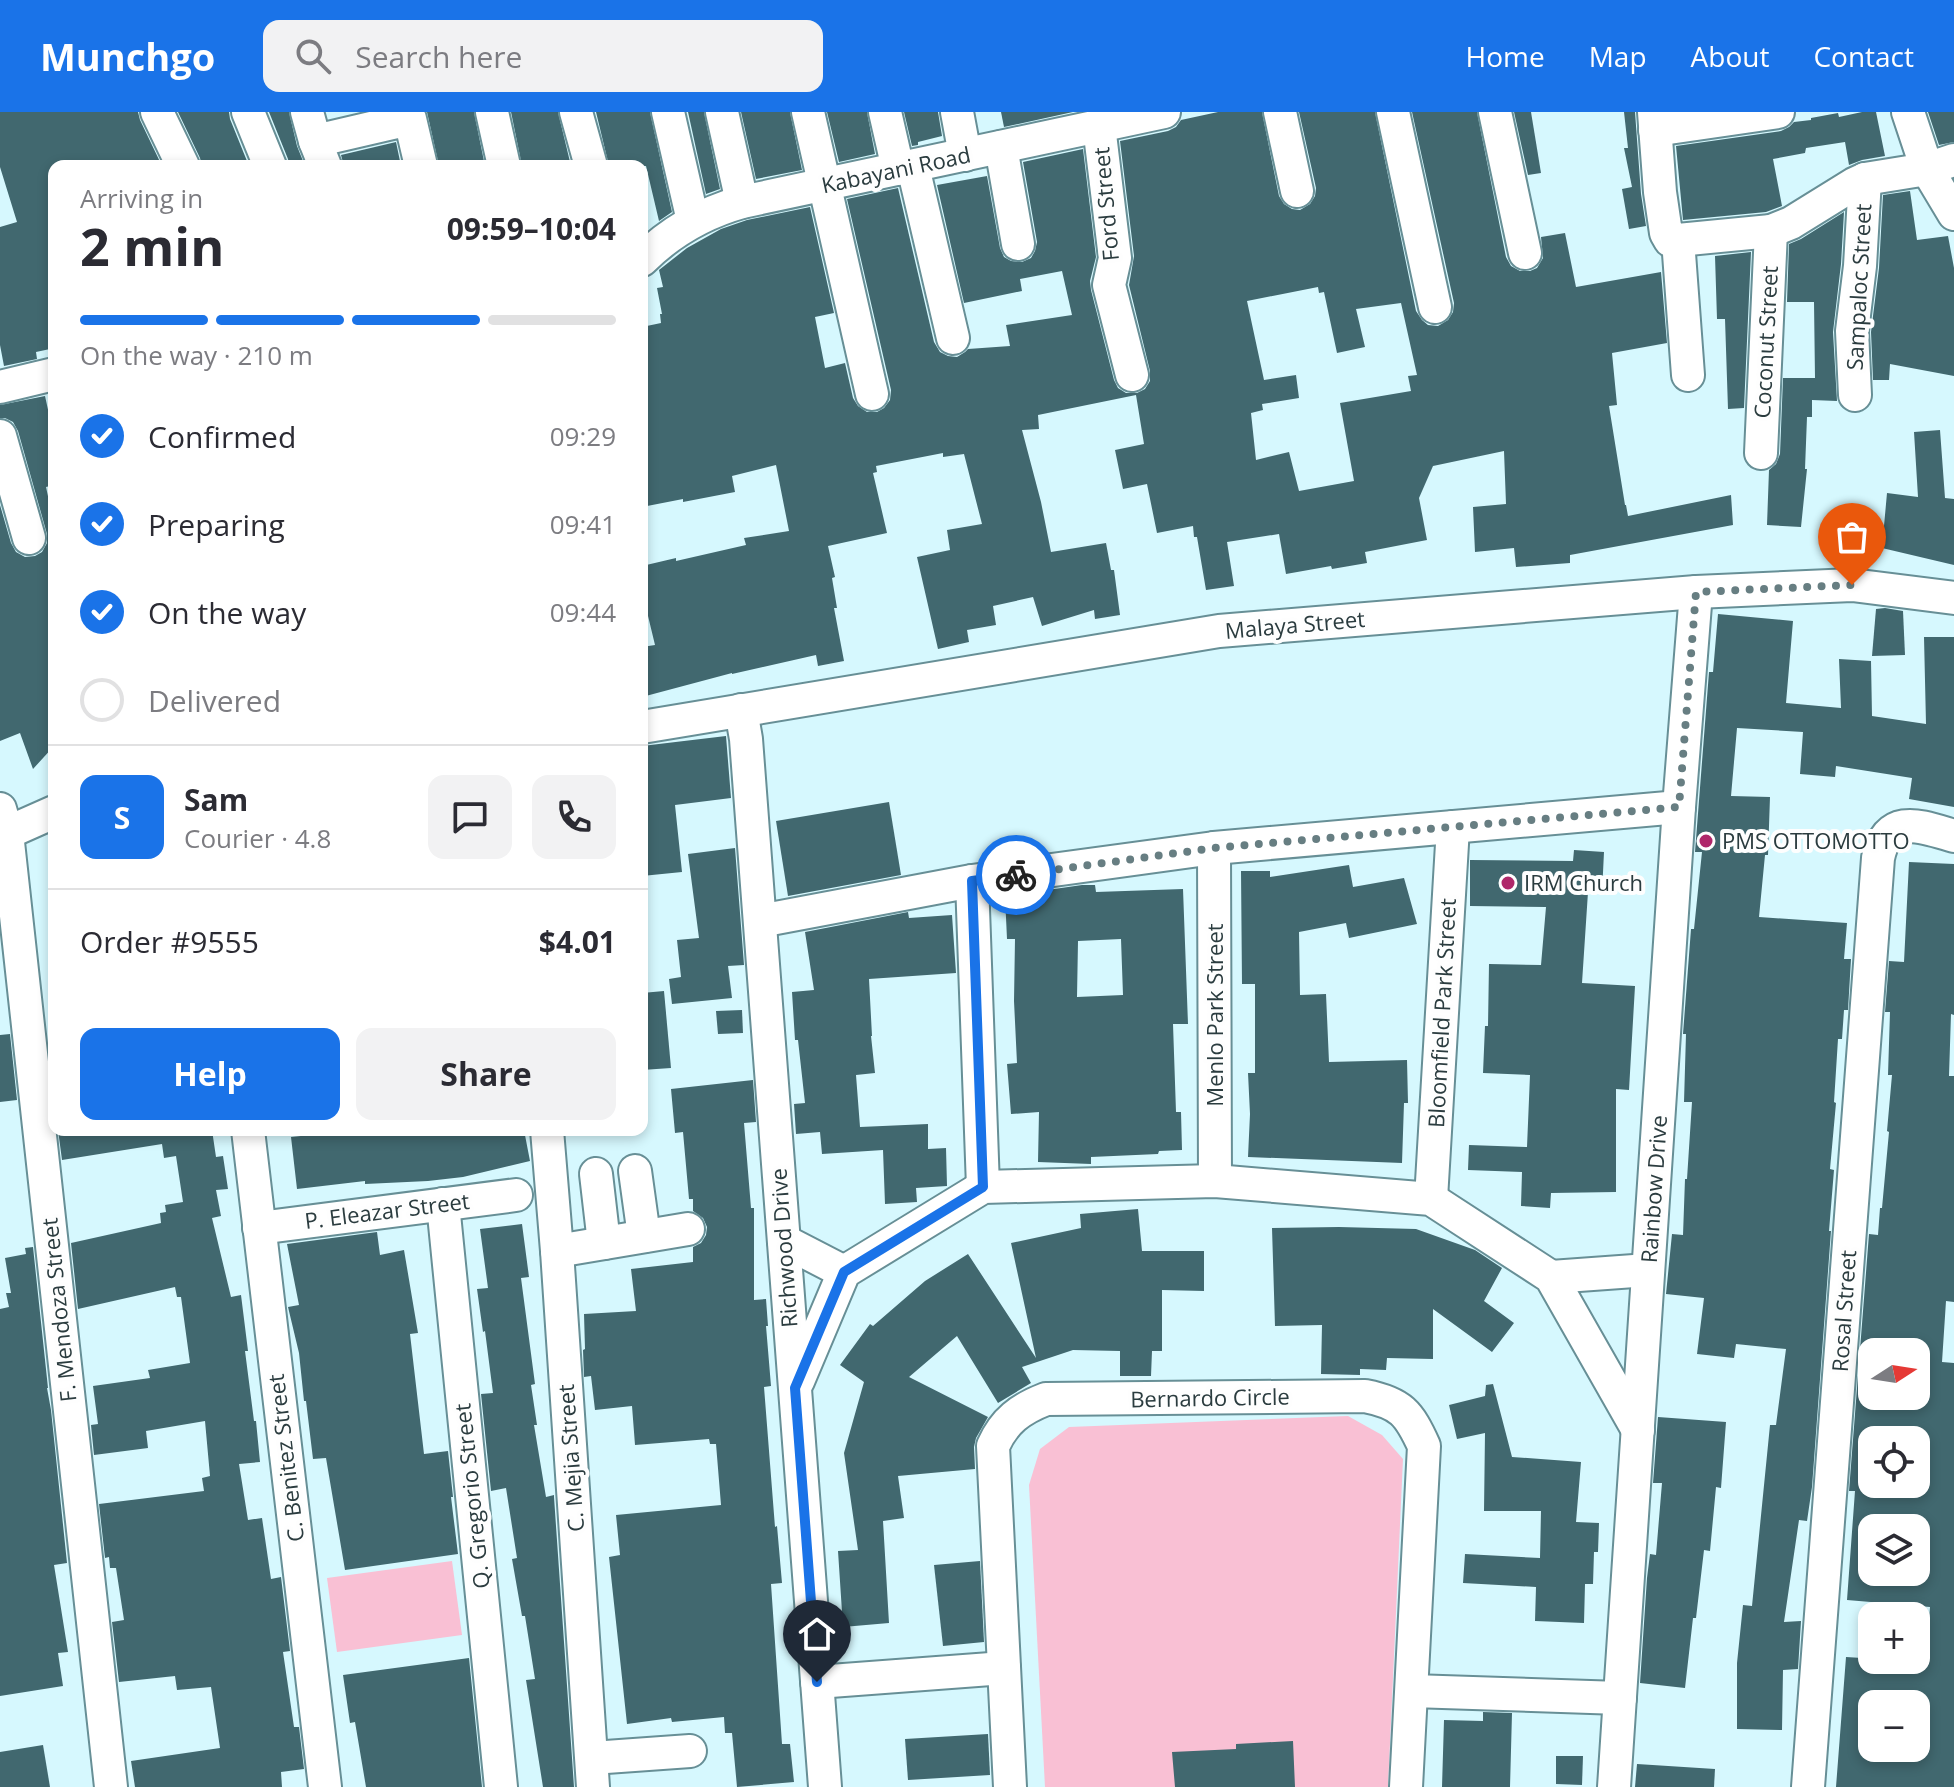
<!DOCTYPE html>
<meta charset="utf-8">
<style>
body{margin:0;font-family:"Open Sans",sans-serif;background:#f2f2f3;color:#2b2b33;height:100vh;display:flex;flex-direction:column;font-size:30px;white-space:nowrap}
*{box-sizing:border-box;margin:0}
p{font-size:26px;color:#7c7c81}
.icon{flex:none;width:44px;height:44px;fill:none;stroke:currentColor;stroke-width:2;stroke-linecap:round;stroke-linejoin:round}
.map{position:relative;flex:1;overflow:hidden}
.sheet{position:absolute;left:48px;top:48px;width:600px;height:976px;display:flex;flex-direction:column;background:#fff;border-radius:16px;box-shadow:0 4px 12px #0003}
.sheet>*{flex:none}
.needle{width:52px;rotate:78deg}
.fabs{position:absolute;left:1858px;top:1226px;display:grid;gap:16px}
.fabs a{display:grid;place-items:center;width:72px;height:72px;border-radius:16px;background:#fff;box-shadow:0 4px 12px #0003;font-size:40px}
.pin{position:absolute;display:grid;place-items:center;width:68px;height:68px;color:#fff;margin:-82px -34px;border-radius:50% 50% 50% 0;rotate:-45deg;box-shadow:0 0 8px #0007}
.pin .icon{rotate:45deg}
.courier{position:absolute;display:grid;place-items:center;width:80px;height:80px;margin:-40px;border:6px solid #1a73e8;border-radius:50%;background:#fff;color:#222;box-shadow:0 2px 10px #0007}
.headline em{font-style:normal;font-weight:700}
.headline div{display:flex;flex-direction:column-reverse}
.headline{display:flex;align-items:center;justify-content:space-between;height:136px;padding:0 32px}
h1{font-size:52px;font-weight:700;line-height:60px}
.bar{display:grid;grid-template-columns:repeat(4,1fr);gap:12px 8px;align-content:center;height:96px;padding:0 32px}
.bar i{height:10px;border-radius:6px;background:#e1e1e2}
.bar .on{background:#1a73e8}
.bar p{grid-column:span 4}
.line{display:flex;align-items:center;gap:20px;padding:0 32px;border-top:2px solid #e1e1e2}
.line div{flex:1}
.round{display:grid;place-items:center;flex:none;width:84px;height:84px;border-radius:16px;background:#f2f2f3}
ol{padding:0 32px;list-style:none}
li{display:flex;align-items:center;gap:24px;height:88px}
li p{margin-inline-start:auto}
li .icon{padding:8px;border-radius:50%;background:#1a73e8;color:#fff;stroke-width:4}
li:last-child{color:#7c7c81}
li i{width:44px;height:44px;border:4px solid #e1e1e2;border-radius:50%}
.action{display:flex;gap:16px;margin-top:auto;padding:16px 32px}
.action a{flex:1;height:92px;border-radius:16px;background:#1a73e8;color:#fff;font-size:32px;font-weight:700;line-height:92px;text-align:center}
.action a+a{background:#f2f2f3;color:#2b2b33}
header{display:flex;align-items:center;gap:48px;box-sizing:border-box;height:112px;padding:0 40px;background:#1a73e8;color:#fff}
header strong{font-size:38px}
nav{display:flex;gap:44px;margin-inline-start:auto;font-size:28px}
.search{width:560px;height:72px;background:#f2f2f3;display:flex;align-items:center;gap:20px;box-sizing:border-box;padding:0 28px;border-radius:16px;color:#7c7c81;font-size:30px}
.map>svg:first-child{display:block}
</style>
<header>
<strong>Munchgo</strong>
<div class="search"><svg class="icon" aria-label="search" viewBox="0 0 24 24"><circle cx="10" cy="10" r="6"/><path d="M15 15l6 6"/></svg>Search here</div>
<nav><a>Home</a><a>Map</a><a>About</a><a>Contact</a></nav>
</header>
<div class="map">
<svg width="1954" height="1675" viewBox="0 0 1954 1675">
<rect width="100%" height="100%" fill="#d6f8fe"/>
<g fill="#f9c0d4">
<polygon points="1348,1304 1382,1323 1403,1347 1388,1675 1045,1675 1029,1373 1040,1337 1069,1315"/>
<polygon points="452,1449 462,1523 337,1540 327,1466"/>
</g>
<g fill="#41686f" fill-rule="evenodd">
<polygon points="0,0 138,0 140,8 162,54 54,54 54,229 49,230 50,237 36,240 37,247 4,254 0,233 0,115 17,110 0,55"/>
<polygon points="178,0 229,0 230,7 249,54 202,54 200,46"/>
<polygon points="269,0 289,0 297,34 305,54 289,54 288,47"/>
<polygon points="427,0 474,0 485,54 439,54"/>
<polygon points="511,0 558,0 571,54 522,54"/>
<polygon points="596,0 650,0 672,100 659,109 646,54 609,54"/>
<polygon points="688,0 704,0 720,77 706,82"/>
<polygon points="741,0 790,0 802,58 756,67"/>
<polygon points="827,0 867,0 875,42 839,50"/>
<polygon points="904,0 938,0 942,24 918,30 918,33 912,34"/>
<polygon points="1001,0 1073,0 1004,15"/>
<path d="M1218,0H1262L1279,84L1284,92L1292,97L1300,98L1310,92L1315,84L1316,76L1299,0H1375L1416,199L1422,208L1428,213L1438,214L1448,208L1453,200L1454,191L1412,0H1477L1506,145L1511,154L1520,159H1530L1537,156L1543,146L1541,125L1565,121L1576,175L1661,160L1667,231L1612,241L1617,293L1609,294L1625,393H1626L1628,404L1731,383L1733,413L1570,443V451L1516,455L1514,436L1475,440L1473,395L1506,392L1504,339L1433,354L1419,386L1427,428L1365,440L1367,451L1332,457L1331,454L1286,462L1279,422L1227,430L1234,474L1206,478L1197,425H1194L1193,414L1157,421L1147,372L1123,377L1115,338L1144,332L1136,283L1038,303L1039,317L1022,318L1041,390L1051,440L1106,431L1111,458H1114L1120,503L1095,507L1094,498L1042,514L1033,485L993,494L996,513L967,518L969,530L938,537L917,445L950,438L947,418L982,412L964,342L943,345V341L876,354L877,360L873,361L887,421L828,434L835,465L832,466L837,496H834L844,549L818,554L816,543L732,562V561L642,585V535L655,533L642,479V454L676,446V449L746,433L744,426L789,419L776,353L732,364L735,380L683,390V387L642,395V215L661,211L660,202H662L657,176L663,175L659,158L687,136L721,117L747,108L810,95L834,201L815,205L825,256L845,251L853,286L858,294L867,300H877L884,296L890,288L891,278L847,87L898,76L934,230L940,240L948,244L957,245L965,240L968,237L1010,234L1006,213L1072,203L1062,159L1020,167L1022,179L964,191L937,73L987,64L1000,136L1004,145L1011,149L1022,150L1031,146L1035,139L1037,130L1023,50L1083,37L1096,145L1090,169L1091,178L1114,268L1118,276L1126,281H1137L1145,277L1150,269V259L1129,173L1134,144L1120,29L1168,19L1176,15L1181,8ZM1318,175L1319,181L1324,180L1337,241L1365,235L1356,197L1401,191L1417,263L1408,264L1411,279L1340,291L1354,369L1299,379L1289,340L1256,348L1251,301L1263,298L1262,292L1299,286L1296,263L1264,268L1247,189Z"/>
<polygon points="1514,0 1531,0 1541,61 1528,63"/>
<polygon points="1624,0 1635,0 1641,82 1646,114 1629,117 1622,77 1632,75 1624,36 1628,36"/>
<polygon points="1862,0 1876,0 1885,44 1862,48 1849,53 1845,30 1806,36 1805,41 1773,47 1782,94 1766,100 1683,108 1676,34 1781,19 1789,15 1794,10 1811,8 1811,6 1838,1 1839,5"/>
<polygon points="1928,0 1954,0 1954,30 1939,33"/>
<polygon points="396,30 401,54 344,54 341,43"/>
<polygon points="1910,79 1917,128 1948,124 1954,156 1954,264 1890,252 1889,268 1873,268 1871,220 1879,156 1883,83"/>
<polygon points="1844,100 1841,152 1833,220 1837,289 1812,288 1812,305 1807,305 1805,357 1807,357 1801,415 1767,413 1769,358 1776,352 1780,342 1783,266 1815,266 1814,190 1787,190 1789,132 1801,127"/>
<polygon points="1751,140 1744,296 1728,297 1725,207 1717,207 1715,144"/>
<polygon points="45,284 54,325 54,373 46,375 54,412 54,634 33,657 20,621 0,629 0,393 11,431 16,440 25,445 35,444 42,440 47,431 47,422 18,319 13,310 5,306 0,306 0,293"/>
<polygon points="1940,318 1945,386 1954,387 1954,453 1882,436 1887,381 1918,385 1914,320"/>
<polygon points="1885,496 1903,499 1905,543 1872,544 1876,497"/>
<polygon points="1718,502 1793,509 1786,591 1841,596 1839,547 1871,549 1872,604 1926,612 1924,525 1954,525 1954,695 1909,687 1912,666 1836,654 1835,665 1800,662 1803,620 1737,616 1731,684 1770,685 1768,743 1765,743 1759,805 1847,811 1844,847 1851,847 1848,898 1844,898 1842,927 1838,927 1834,990 1836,991 1830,1057 1834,1058 1829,1119 1831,1119 1812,1375 1807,1409 1799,1408 1784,1510 1801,1509 1798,1557 1783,1558 1782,1618 1737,1617 1737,1551 1743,1493 1752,1494 1770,1313 1776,1313 1786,1237 1736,1232 1734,1246 1697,1242 1704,1186 1666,1182 1672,1122 1683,1123 1685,1067 1687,1067 1692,990 1684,990 1686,922 1683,922 1691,817 1694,817 1702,740 1695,740 1709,560 1713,560"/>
<polygon points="726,624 731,686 675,693 682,760 642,764 642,634"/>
<polygon points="889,690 901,763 788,784 776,709"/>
<polygon points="735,736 744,853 728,854 732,886 672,892 669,867 681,865 677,828 699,826 688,742"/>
<polygon points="1574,738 1604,740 1602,781 1588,780 1582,871 1635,874 1629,978 1616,977 1616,1080 1551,1081 1550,1096 1521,1094 1522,1060 1468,1058 1469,1033 1527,1035 1530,963 1483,961 1485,914 1488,914 1489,852 1541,853 1546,795 1470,794 1470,748 1573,749"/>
<path d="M1909,750L1954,752V903L1951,902L1949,964H1954V1190L1946,1189L1942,1250L1954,1251V1675H1836L1846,1545L1926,1550L1930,1495L1847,1488L1855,1379H1849L1869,1122L1878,1123L1880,1096H1882L1889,1020L1887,1019L1892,963H1888L1890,900H1885L1889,849L1904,850ZM1872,1240H1916V1284H1872ZM1872,1328H1916V1372H1872ZM1872,1416H1916V1460H1872ZM1872,1592H1916V1636H1872Z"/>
<polygon points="1349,753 1353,775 1404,766 1417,812 1349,826 1346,811 1299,820 1300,883 1326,882 1329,950 1407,948 1408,991 1404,991 1402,1051 1248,1045 1250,1002 1248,961 1255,961 1255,872 1242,872 1241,759 1270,759 1270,765"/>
<path d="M1082,773H1095L1096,780L1183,777L1188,912H1173L1176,1000H1181L1182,1038L1159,1039L1158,1042L1091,1045V1052L1038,1050L1039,1000L1011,1002L1007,952L1017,951L1014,889L1015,827H1007L1005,784ZM1121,827L1123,883L1077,885L1078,829Z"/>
<polygon points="908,800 909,806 952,803 956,861 869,867 872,924 871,924 875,961 856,963 860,1015 928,1012 928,1037 946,1036 947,1074 916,1076 917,1090 885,1092 883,1038 822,1042 820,1020 796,1022 794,992 805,991 798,928 795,928 792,880 814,878 805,820"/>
<polygon points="664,879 671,956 642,958 642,881"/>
<polygon points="742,898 743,921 718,922 716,899"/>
<polygon points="54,917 54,977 48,918"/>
<polygon points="10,922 17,988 0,990 0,923"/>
<polygon points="753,968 756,1010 744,1011 751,1096 754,1096 754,1188 766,1187 768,1214 766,1214 771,1274 764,1275 775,1415 777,1414 782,1471 771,1472 782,1632 790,1632 794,1670 737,1675 732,1621 725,1621 724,1605 672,1610 671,1606 627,1612 609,1445 620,1443 616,1403 721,1393 716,1332 710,1332 709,1327 635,1333 632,1294 595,1298 591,1264 584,1265 583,1238 585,1237 584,1202 636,1199 631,1157 693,1150 693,1135 701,1131 706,1123 707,1115 703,1106 693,1099 693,1087 689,1087 683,1020 675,1021 671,977"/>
<polygon points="58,1018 212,1018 216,1045 223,1044 228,1077 216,1078 221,1104 212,1106 231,1185 241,1183 248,1239 245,1239 254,1309 256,1309 260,1350 239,1352 248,1408 262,1406 271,1467 281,1465 290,1539 283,1540 294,1615 299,1615 304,1657 281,1660 282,1675 135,1675 131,1649 220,1636 211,1575 177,1578 175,1564 119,1570 112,1510 124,1508 116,1456 110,1456 109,1445 105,1446 99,1392 204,1379 202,1366 210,1364 205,1309 146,1319 148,1336 94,1343 91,1313 98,1312 93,1274 150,1266 148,1258 190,1251 181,1185 177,1185 175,1175 78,1197 71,1131 161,1111 160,1101 166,1100 165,1093 183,1090 176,1044 164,1046 162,1032 62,1048"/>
<polygon points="392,1018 524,1018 530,1049 463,1065 428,1069 365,1072 365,1069 297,1077 291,1025 349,1019 349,1021"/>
<polygon points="1138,1097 1142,1139 1204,1139 1204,1179 1162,1178 1162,1239 1152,1239 1151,1264 1120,1264 1120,1239 1073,1238 1022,1255 1031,1271 998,1291 957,1224 909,1265 988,1305 976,1326 974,1335 975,1357 898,1364 904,1406 883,1409 889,1511 843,1515 838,1439 858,1438 844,1341 864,1270 840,1253 870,1212 873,1214 925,1169 968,1142 1036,1246 1011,1131 1081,1116 1080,1102"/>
<polygon points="522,1112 529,1165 521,1166 535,1272 531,1273 537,1313 534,1313 546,1385 554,1383 554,1385 574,1675 543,1675 526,1568 535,1567 525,1504 522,1504 512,1447 517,1446 506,1376 491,1379 481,1282 493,1281 485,1219 483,1220 477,1177 488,1176 480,1117"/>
<polygon points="1339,1115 1416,1117 1475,1138 1502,1156 1484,1189 1514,1211 1492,1240 1433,1197 1433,1247 1387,1246 1386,1258 1360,1257 1360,1263 1321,1262 1322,1213 1275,1214 1272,1116"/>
<polygon points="377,1120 380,1143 404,1138 418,1221 410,1222 424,1342 448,1339 453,1385 451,1385 458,1442 345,1458 326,1346 313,1347 306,1289 304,1289 299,1241 288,1195 299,1193 287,1132"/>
<polygon points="33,1135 48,1276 47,1276 51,1298 67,1451 54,1453 68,1540 58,1541 63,1574 0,1584 0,1197 9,1195 6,1181 11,1181 5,1146 26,1142 25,1136"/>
<polygon points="1493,1272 1512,1345 1581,1350 1576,1410 1599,1411 1598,1440 1594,1440 1593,1472 1585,1472 1584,1511 1535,1509 1536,1475 1463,1471 1465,1442 1540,1446 1541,1399 1484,1399 1485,1321 1457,1327 1449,1293 1485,1284 1486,1273"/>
<polygon points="1658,1305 1726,1310 1721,1376 1716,1375 1710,1439 1704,1438 1696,1506 1693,1506 1685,1576 1640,1571 1647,1466 1650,1442 1656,1443 1662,1371 1653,1371"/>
<polygon points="980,1449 984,1530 943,1534 934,1453"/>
<polygon points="469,1546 482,1675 366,1675 355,1610 350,1611 343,1563"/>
<polygon points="1483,1600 1512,1601 1510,1675 1442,1675 1444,1608 1483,1609"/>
<polygon points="988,1622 990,1663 908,1668 905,1627"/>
<polygon points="1293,1629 1295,1675 1175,1675 1172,1640 1236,1637 1236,1632"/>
<polygon points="43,1633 50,1675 0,1675 0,1640"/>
<polygon points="1556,1644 1583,1644 1582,1673 1556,1672"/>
<polygon points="1637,1652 1715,1657 1714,1675 1635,1675"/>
</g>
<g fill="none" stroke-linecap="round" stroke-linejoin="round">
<defs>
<g id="minor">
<polyline points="157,0 183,54"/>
<polyline points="248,0 270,54"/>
<polyline points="307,0 315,29 325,54"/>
<polyline points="492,0 504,54"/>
<polyline points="576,0 591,54"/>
<polyline points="668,0 693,109"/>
<polyline points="722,0 742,90"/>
<polyline points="808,0 872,282"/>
<polyline points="885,0 898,57"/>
<polyline points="957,0 965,43"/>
<polyline points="1280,0 1297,79"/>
<polyline points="1393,0 1435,195"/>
<polyline points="1495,0 1525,141"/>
<polyline points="1654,0 1660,80 1666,121 1670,128 1678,128 1771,119 1791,111 1854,72 1865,67 1927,57 1954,48"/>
<polyline points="1908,0 1927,57 1954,102"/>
<polyline points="1099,14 1115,146 1109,173 1132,263"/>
<polyline points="1655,18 1778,0"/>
<polyline points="315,29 410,7 421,54"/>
<polyline points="1001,35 1018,132"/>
<polyline points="913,55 953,226"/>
<polyline points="1678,128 1688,263"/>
<path d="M642,148C671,119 703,101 742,90L1164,0"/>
<polyline points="0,275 54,262"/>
<polyline points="1855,283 1852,219 1860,154 1865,67"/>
<polyline points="0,324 29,426"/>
<polyline points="1761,341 1771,119"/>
<polyline points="741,598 746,627 825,1675"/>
<polyline points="642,615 1219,519 1696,480 1852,473 1954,486"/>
<polyline points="0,697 7,721 111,1675"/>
<polyline points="0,724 54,700"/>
<polyline points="1214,736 1215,1069"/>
<polyline points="972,769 983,1075"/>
<polyline points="760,809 972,769 1214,736 1679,695"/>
<polyline points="248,1018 325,1675"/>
<polyline points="547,1018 557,1139 593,1675"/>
<polyline points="635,1059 644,1124"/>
<polyline points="596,1062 604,1131"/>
<polyline points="1431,1087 1453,715"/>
<polyline points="443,1092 501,1675"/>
<polyline points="259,1116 516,1083"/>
<polyline points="784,1129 844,1160"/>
<polyline points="557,1139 688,1117"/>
<polyline points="1551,1165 1648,1158"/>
<polyline points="798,1269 844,1160 983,1075 1215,1069 1431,1087 1551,1165 1638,1318"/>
<polyline points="817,1570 1004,1556"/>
<polyline points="1412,1579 1620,1586"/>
<polyline points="592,1646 690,1639"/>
<path d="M1010,1675L993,1334C1004,1309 1020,1297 1046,1287L1365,1284C1401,1291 1409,1301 1424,1334L1406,1675"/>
<polyline points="1614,1675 1679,695 1696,480"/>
<path d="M1808,1675L1878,746C1888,700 1920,714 1954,724"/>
</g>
</defs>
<use href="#minor" stroke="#678f96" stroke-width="36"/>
<use href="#minor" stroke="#fff" stroke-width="32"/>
</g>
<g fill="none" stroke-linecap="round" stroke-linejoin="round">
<polyline stroke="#677e82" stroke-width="8" stroke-dasharray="0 14.4" points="1016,763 1214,736 1679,695 1696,480 1852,473"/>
<polyline stroke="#1a73e8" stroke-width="10" points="817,1570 795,1276 844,1160 983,1075 972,769 1016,763"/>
</g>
<g fill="#af276a" stroke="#fefefe" stroke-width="3">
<circle cx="1706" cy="729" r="8"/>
<circle cx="1508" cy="771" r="8"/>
</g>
<g text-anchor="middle" stroke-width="8" stroke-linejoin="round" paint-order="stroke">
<g font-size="22" fill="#2b3c3f" stroke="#fefefe">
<text transform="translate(896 58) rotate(-12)" y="8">Kabayani Road</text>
<text transform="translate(1106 92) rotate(-95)" y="8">Ford Street</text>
<text transform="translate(1859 175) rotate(-87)" y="8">Sampaloc Street</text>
<text transform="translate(1766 230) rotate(-87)" y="8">Coconut Street</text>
<text transform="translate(1295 513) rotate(-5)" y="8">Malaya Street</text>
<text transform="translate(1442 901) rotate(-87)" y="8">Bloomfield Park Street</text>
<text transform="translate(1215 903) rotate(-90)" y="8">Menlo Park Street</text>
<text transform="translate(1654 1077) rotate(-86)" y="8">Rainbow Drive</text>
<text transform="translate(387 1099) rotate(-7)" y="8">P. Eleazar Street</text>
<text transform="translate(784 1136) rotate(-94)" y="8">Richwood Drive</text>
<text transform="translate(59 1198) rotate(-96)" y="8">F. Mendoza Street</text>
<text transform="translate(1844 1199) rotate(-86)" y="8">Rosal Street</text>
<text transform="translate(1210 1286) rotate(-1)" y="8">Bernardo Circle</text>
<text transform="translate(286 1346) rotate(-97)" y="8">C. Benitez Street</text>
<text transform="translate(571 1346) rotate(-94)" y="8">C. Mejia Street</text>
<text transform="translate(472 1384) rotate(-96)" y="8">Q. Gregorio Street</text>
</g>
<g font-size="22" fill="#2b3c3f" stroke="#fefefe" text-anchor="start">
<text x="1722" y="737">PMS OTTOMOTTO</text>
<text x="1524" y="779">IRM Church</text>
</g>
</g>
</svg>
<div class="fabs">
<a><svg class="needle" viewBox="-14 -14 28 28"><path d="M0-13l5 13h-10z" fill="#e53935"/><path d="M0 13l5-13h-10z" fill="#7c7c81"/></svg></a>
<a><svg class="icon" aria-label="locate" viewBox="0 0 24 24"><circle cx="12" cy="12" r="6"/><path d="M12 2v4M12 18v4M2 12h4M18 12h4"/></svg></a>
<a><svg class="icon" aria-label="layers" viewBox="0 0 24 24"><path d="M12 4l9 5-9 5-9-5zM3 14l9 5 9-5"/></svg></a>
<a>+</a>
<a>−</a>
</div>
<div class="pin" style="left:1852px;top:473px;background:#ea580c"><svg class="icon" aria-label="bag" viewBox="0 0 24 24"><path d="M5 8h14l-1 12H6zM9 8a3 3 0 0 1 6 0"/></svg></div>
<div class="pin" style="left:817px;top:1570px;background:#1f2937"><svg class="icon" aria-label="home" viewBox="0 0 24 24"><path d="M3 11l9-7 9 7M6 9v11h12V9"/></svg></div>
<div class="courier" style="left:1016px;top:763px"><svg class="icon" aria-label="bike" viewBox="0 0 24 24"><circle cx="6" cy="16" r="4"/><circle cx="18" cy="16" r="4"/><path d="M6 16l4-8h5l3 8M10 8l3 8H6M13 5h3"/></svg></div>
<section class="sheet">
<div class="headline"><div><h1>2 min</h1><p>Arriving in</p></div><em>09:59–10:04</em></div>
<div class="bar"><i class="on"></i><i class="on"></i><i class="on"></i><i></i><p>On the way · 210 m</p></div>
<ol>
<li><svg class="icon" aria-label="check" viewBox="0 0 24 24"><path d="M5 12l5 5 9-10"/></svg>Confirmed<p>09:29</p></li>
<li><svg class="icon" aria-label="check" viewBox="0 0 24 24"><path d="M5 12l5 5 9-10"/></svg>Preparing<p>09:41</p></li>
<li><svg class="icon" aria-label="check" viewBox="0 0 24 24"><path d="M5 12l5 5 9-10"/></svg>On the way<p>09:44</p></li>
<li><i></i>Delivered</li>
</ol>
<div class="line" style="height:144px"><b class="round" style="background:#1a73e8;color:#fff">S</b><div><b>Sam</b><p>Courier · 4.8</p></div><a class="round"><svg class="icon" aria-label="chat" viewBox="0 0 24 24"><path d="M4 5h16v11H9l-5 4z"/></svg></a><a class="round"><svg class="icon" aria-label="phone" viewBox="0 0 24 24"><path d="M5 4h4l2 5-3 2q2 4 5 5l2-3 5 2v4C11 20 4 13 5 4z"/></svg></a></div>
<div class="line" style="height:104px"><div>Order #9555</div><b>$4.01</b></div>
<div class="action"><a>Help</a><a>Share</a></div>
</section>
</div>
